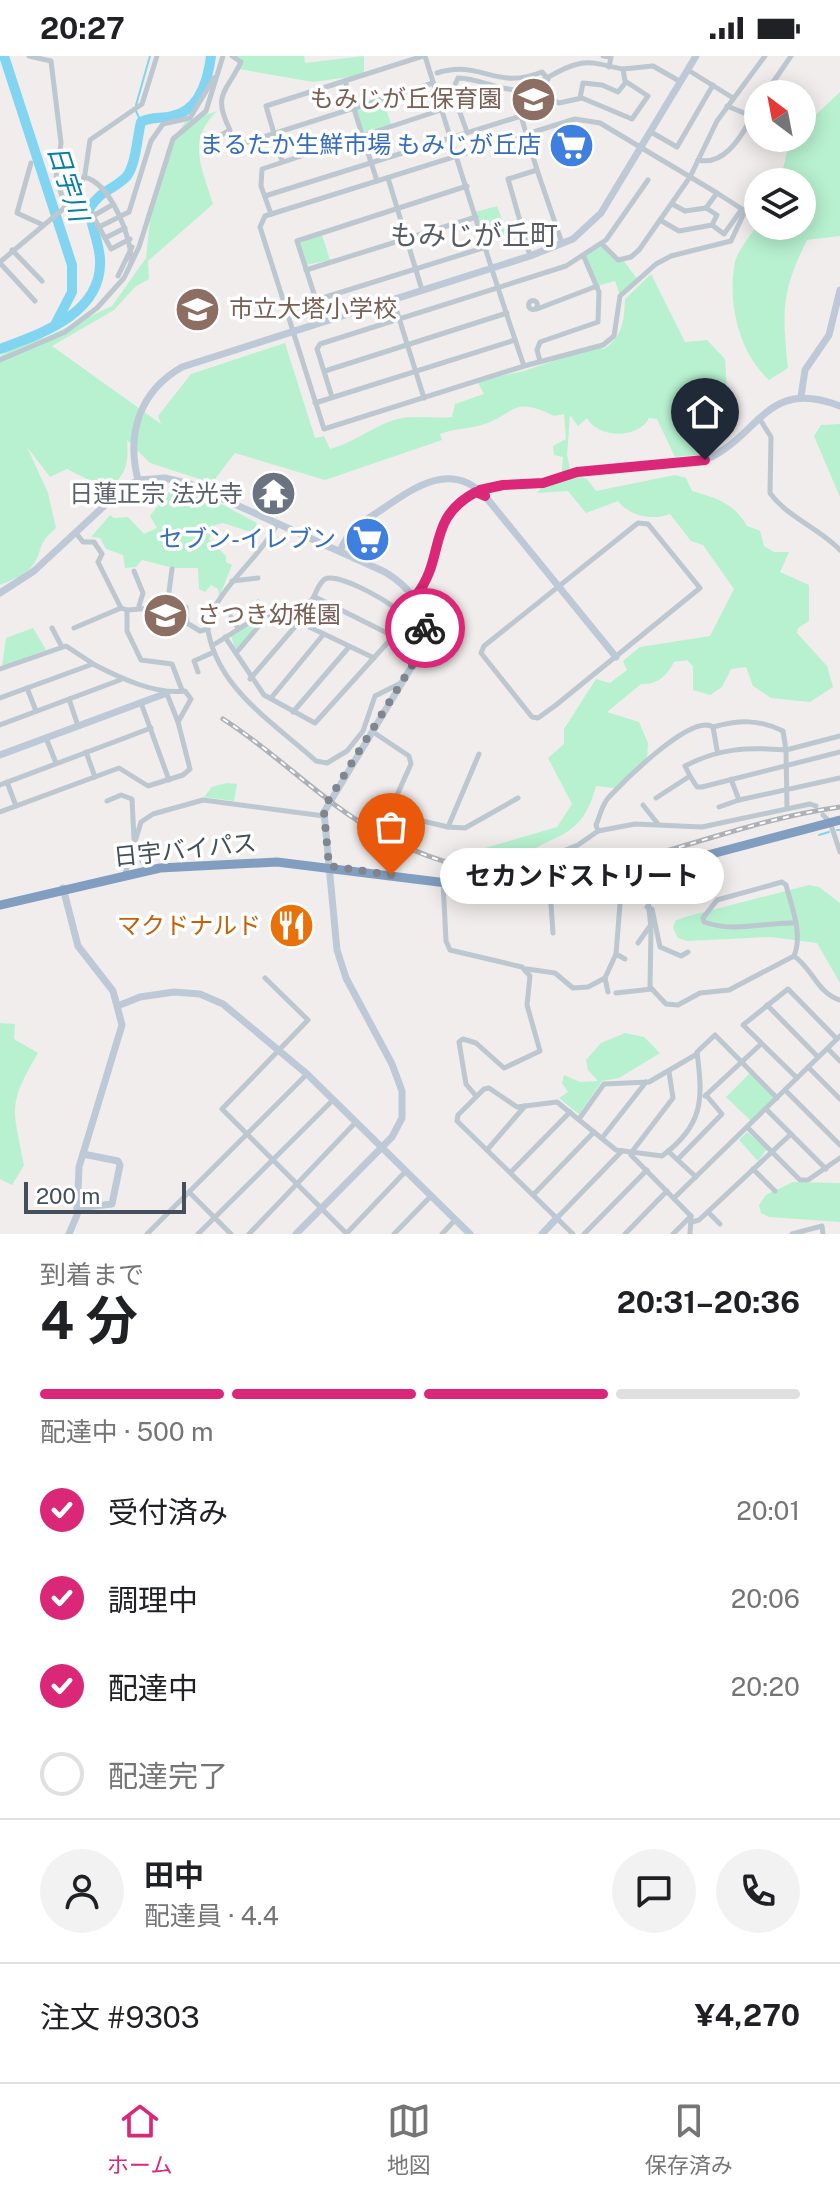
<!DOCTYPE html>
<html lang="ja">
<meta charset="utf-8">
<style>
body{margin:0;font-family:"Public Sans","Noto Sans JP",sans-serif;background:#f2f2f2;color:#202124;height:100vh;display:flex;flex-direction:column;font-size:30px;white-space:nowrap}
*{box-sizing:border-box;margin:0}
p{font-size:26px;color:#757577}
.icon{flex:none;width:44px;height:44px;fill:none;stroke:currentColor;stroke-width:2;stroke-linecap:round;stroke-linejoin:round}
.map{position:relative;height:1178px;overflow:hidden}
.details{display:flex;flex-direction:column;background:#fff;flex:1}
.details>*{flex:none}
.needle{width:52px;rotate:328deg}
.fabs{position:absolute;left:744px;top:24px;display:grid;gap:16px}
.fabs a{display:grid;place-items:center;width:72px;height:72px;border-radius:50%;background:#fff;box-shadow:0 4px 20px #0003;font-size:40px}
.scale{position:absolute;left:24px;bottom:20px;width:162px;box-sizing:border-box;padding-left:8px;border:4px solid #444f5b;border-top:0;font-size:22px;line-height:28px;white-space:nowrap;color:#444f5b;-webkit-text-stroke:6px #fff;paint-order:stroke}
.pin{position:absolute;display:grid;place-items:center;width:68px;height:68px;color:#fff;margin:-82px -34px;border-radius:50% 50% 50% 0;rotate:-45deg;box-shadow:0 0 8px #0007}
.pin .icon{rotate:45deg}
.courier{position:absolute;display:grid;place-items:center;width:80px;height:80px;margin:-40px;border:6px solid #db2777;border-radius:50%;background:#fff;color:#222;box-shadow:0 2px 10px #0007}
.bubble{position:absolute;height:56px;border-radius:28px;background:#fff;box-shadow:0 4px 20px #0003;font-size:26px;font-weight:700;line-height:56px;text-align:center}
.overview em{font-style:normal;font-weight:700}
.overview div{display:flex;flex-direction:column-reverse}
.overview{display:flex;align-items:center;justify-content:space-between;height:136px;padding:0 40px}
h1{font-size:52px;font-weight:700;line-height:60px}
.bar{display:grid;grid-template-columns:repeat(4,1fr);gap:12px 8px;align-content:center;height:96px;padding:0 40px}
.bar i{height:10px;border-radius:6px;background:#e0e0e0}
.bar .current{background:#db2777}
.bar p{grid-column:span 4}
.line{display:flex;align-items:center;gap:20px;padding:0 40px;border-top:2px solid #e0e0e0}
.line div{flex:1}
.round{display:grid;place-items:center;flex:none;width:84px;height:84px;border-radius:42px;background:#f2f2f2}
ol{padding:0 40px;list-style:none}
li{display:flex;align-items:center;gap:24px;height:88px}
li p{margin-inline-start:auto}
li .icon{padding:8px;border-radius:50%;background:#db2777;color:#fff;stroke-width:4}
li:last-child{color:#757577}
li i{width:44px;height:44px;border:4px solid #e0e0e0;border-radius:50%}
.status{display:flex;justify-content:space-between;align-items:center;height:56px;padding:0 40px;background:#fff;direction:ltr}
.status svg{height:22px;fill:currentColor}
.tabs{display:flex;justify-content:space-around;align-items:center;height:112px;border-top:2px solid #e0e0e0;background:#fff;font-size:22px;color:#757577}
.tabs a{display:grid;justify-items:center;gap:4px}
.tabs .current{color:#db2777}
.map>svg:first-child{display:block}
</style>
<div class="status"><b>20:27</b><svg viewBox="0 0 49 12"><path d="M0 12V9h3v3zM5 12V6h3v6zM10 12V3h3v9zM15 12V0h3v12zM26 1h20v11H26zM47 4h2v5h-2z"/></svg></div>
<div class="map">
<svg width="840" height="1178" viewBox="0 0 840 1178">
<rect width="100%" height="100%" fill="#f0edec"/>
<g fill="#b7f1d0">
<polygon points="237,0 304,0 305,7 364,0 364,19 313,26 239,13"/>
<path d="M840,36V180L807,184C781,236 782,255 788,312L769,324C739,297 727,246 735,206C738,194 751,179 758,168L802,170V126H780L790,83L802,82V72Z"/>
<polygon points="383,44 392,71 363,80 354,53"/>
<path d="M217,55C186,85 202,112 213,148L148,205L149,223L135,231L114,254L52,290L161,368L158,360L191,318L285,287L315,382L324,380L330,393C353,387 372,371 394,364C413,358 432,363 452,361L455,348L484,338L477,325L524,315L595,291L604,293C623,280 624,265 625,243L651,218L685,286L707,284L725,303L729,371L720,389L708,398L675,401L657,363L649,362C639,383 598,383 587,362L578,370L570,359L567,399L571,418L587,423L596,435L675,419L686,422L692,435C716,442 734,447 747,470L760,475L764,490L774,496H789L780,516L809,529V565L798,572L797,577L827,610L833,631L810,646L771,642L753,630L746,611L731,613L722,631L710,639L693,634V610L687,604L674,606C667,620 657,629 641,628L607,656L639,666L648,687L647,703L615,732L596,730C579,792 549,772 514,810H491L458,800L557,771L572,748L548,702L564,688V673L596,623L610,627L627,614L623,605L640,591L710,580L734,533L703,489L691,485L670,458C653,465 629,460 618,445L586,457L568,435L537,437L542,431L561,424L563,401L554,399L553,390L566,383L564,358L554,360C510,338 516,360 478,370C465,373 453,373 440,378L442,384L325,424L235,397L212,427L150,407L127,384C129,408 126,417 109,434L67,413L50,421L27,391L48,437L56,472C35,490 44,494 33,509C26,519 11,524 0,529V300L16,290L44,282L112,250L146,202L152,143L162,126L166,95L185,66Z"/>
<polygon points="497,150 508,179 484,187 475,156"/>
<polygon points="322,179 330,204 306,209 300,187"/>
<polygon points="602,188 610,200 623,204 638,224 620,240 615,225 597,230 584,201"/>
<polygon points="840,368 840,441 814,380 821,369"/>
<polygon points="173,430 214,444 257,467 254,477 223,467 215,469 209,483 226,500 226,506 232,509 219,541 218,533 211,529 205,536 199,533 198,512 173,512 142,504 136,511 125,512 123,499 106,493 100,482 91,481 110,459 114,462 128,461 144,478 157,472 150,460"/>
<polygon points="262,561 238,593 235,592 231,580"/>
<polygon points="33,572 46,594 2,610 6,582"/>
<polygon points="227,727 237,728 234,745 204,741 212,731"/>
<polygon points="809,829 819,831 840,847 840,927 817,887 771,881 687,885 678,882 673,872 675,865 685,861"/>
<path d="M0,967L15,968L14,983L38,997C7,1050 13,1051 24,1109L12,1129L0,1123Z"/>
<polygon points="625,977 644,981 660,997 619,1022 602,1025 579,1058 559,1042 568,1036 562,1027 564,1019 580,1026 598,1025 588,1014 586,1004 601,987"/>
<polygon points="750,1017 774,1042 751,1065 726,1041"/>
<polygon points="747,1076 767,1093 758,1105 739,1084"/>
<polygon points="793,1126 840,1127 840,1166 769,1161 761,1157 759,1149 766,1139"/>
</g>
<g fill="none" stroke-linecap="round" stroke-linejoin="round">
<g stroke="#82d5f0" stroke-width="2">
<polyline points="136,49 150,0"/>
<polyline points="136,55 141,66"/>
<polyline points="837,774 840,774"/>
<polyline points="819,779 829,776"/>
</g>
<g stroke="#82d5f0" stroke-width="10">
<polyline points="4,0 72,209 72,236 56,267"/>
<path d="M0,293C40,278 103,258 100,203C99,186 91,170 89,153C101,134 109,136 124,123C136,113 137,81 141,66C151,60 161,63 172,60C199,55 208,24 211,0"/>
</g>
<g stroke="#bcc7d0" stroke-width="5">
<polyline points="29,0 51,5 61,87 56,121 66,153"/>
<path d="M425,0C457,104 489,208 524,310L324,373L260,171L265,160L575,63L600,67L717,137"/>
<polyline points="603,0 611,1 609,11"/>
<polyline points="623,13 653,10 681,26"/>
<polyline points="688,14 733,42"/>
<path d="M437,17C482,3 495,35 542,16L548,23"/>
<polyline points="345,25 377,125"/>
<polyline points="765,38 791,0"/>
<polyline points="580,42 583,27 602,29 618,36 626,26"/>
<polyline points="457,48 486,37"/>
<polyline points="749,59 758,47"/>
<polyline points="521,60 537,114"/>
<path d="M467,76L452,35L458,22C479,22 496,34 518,34"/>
<polyline points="651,76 677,91 713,29"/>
<path d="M214,83L230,74C212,38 226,37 241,6L232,0"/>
<polyline points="235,90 433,27"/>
<path d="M698,104C723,110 740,83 750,64L749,59L727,50"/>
<polyline points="282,105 266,50 423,0"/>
<polyline points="31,107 17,157 41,168"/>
<path d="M84,121C110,126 133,183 131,207"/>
<polyline points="388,122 422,234"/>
<path d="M265,140L521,60L518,34C541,30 555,13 578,8C594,4 608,11 623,13L625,25L648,40L632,63L582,42L559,47L553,44L546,24"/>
<polyline points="672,148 685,155 706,152"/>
<polyline points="112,149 93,160 111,193 130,183"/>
<polyline points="271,158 261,130 262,113 441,54"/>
<polyline points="712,169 724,178 742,153"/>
<polyline points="99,171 129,156 151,85 163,68 190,62 214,22"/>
<polyline points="105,182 125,172"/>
<polyline points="602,188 618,204 631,201 639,194 690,121 717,65 765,0"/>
<polyline points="12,194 42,225"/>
<polyline points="530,200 508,123 537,114 562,187"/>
<polyline points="0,206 75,143 85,118 90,84 142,48 157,0"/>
<polyline points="0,207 35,245"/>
<polyline points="306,214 476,161"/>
<polyline points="118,220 132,191"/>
<polyline points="393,243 424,342"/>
<polyline points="316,244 486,191"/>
<circle cx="533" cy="249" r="4.5"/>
<polyline points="537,253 597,230"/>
<polyline points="287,254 316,244 297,185 467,130"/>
<polyline points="0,304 65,276 97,252 124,222 139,191 173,83 206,55 223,0"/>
<polyline points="540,305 537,294 540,286 598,266 599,236 584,201"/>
<polyline points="524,310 603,289 614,280 620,240 656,208 671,200 731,185 745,155 717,137 706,152 717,159 712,169 679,175 660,164"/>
<polyline points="325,315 507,257"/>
<polyline points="332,341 317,293 320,288 566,210 606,184 648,124"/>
<polyline points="315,347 515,284"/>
<path d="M759,362L771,381L770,437C787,461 819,472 840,494"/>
<polygon points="638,467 648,468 700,532 556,649 538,662 532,661 481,597 484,590"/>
<path d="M277,469C257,505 222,528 207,567C213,630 273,666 316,705L327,707L347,695L363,675L375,640L401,627"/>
<polyline points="134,515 143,537 139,550"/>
<polyline points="232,525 258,522"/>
<polyline points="315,541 393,580"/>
<path d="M415,541C447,501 425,463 476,436L481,438"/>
<polyline points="258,546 261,559"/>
<polyline points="167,551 186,551 187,567 200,575 208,573"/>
<polyline points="292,551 299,566 374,602"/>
<polyline points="121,552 127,554 127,575 141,604 172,608 182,634"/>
<polyline points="127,554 167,551 172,513"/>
<polyline points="231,561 238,572"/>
<polyline points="52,572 62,591"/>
<polyline points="74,572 121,552 98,506 102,498 94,486 83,486 76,477"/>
<path d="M215,588L261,559L311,545C316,539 318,527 325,523C338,516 400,550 405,562L399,574L315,667L264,639L225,581"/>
<polyline points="236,597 269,558"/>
<polyline points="0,613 66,590 92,607"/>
<polyline points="198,616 194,605 214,596"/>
<polyline points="250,623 299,566"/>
<polyline points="27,632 36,655"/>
<polyline points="167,638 178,666"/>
<path d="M0,642L93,608C120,622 156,639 185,635L191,643L178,666L190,713L183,719L148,730L119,712L0,756"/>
<polyline points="271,642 323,579"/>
<polyline points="69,643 78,670"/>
<polyline points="141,647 169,724"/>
<polyline points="293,656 349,591"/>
<polyline points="0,669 120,624"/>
<path d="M713,671C692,657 625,724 609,741C602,748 600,760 596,769L598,775L635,768L702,771L810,748L816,750"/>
<polyline points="373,676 409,700 411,708 392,750 397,759 448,771 479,698"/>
<polyline points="46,682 56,707"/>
<path d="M717,694L713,671C739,664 759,663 783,675L786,694L840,680"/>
<polyline points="86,696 95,721"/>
<path d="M690,720L685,710C719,692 748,691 786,694L787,752"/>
<polyline points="731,723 739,744 840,722"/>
<polyline points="7,726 16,750"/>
<polyline points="0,729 151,672"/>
<polyline points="656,742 690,720 697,731 702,731 840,696"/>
<polyline points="107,745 121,739 132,743 134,783"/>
<polyline points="643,749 658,768"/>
<polyline points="719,751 739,744"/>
<polyline points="823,759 830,766 840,796"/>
<polyline points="448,771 465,772 518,742"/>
<polyline points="133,793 148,813"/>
<polyline points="540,804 578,789 598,775"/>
<path d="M645,816L651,872L650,931L666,948L678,949L700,937L729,934L794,900C812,912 818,938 840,944"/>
<polyline points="125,818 141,766 153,758 203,744 324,760"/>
<polyline points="622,823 616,898 625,903"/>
<polyline points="443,826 446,885 450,894 522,911 530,920 527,949 540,995 504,1012 476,987 463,983 459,986 466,1028 476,1040"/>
<polyline points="550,834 553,877"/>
<polyline points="647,851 652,853 660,891 681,900 688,896"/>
<polyline points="638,887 650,870"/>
<path d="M794,900C803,878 792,852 786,829L782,826L717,844L703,862L704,866C735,877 763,866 795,867"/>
<polyline points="527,913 555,917 573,932 588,931 605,922 608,936"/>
<polyline points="265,922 308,964 222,1053 347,1178"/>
<polyline points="605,922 616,898"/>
<polyline points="616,937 652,933"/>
<polyline points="767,949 818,1001"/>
<polyline points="828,993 840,1005"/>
<polyline points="808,1011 840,1043"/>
<polyline points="797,1022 743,969 788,933 837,983"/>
<polyline points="785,1034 840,1089"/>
<polyline points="705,1040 761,988"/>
<polyline points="766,1053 826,1113"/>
<polyline points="579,1063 604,1028 649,1026 697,998"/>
<polyline points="747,1071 800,1124 808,1124 840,1102"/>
<polyline points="602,1082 646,1026"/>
<polyline points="487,1094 525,1050"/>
<polyline points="668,1095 696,1121"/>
<polyline points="631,1097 673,1042 669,1016"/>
<polyline points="631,1099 691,1160 690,1178"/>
<polyline points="679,1102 722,1058 706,1039"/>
<polyline points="753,1113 775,1135"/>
<polyline points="511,1116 570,1056"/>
<polyline points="189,1136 231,1178"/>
<polyline points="534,1138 594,1076"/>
<polyline points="674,1142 840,980"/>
<polyline points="708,1156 720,1168"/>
<polyline points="557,1162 622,1095"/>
<polyline points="692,1166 699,1164 791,1078"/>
<polyline points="347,1177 406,1115"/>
<polyline points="147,1178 307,1018"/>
<polyline points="198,1178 333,1044"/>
<polyline points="249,1178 356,1066"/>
<polyline points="394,1178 431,1140"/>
<polyline points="442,1178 455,1164"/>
<path d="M573,1178L457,1065L458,1059L484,1033L489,1032L517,1051L557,1046L616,1094L662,1100C704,1069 703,1043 697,996L715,979L777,1042"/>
<polyline points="584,1178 647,1114"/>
<polyline points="625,1178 667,1135"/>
<polyline points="673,1178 691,1160"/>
<polyline points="792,1178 822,1170 823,1178"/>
</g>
<g stroke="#bec9d7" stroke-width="7">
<polyline points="801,341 805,314 829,279 840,234"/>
<path d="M138,424C126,377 140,335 182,311L530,200L573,183L601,157L696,0"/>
<path d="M480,434L503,429L543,427L577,416L705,404C761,380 765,321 840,350"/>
<path d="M340,495C349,472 365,465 384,452C416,430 452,405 485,440L616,601"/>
<path d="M0,537L34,515L116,439L138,424L165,422L190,428L385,516C415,534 430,559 421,595L324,756L337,894L346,922L392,1008L402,1035V1062L392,1081L296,1178"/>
<polyline points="0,699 167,637"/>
<polyline points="63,832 78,890 113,935 122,969 79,1111 77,1159 69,1178"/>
<polyline points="120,949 140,941 174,936 200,938 223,948 307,1018 470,1178"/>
<polyline points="77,1152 112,1148 120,1109 118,1105 83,1098"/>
<polyline points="542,1178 557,1162"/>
</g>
<polyline stroke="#819dbf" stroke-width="9" points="0,849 160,812 277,806 487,832 542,834 617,823 840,764"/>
<defs>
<path id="rail" d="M223,663C278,698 323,747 380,778C554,873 670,775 840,751"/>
</defs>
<use href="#rail" stroke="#aeb2b8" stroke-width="5"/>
<use href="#rail" stroke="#fff" stroke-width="2" stroke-dasharray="6" stroke-linecap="butt"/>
</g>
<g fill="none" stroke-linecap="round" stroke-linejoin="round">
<polyline stroke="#80868e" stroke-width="8" stroke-dasharray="0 14.4" points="391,819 329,810 324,756 327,747 421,595 425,572"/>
<path stroke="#db2777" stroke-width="10" d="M425,572L415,541C447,501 425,463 476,436L485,440L480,434L503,429L543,427L577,416L705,404"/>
</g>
<defs>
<symbol id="school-disc" viewBox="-11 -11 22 22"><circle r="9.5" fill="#8d6e63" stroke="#fff"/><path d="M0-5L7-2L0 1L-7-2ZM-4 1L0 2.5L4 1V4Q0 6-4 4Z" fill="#fff"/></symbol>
<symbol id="supermarket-disc" viewBox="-11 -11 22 22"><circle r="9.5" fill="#3f7fe0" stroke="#fff"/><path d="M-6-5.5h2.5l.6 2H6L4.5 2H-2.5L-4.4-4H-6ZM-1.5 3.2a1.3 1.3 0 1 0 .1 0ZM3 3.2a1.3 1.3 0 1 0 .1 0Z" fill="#fff"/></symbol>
<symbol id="temple-disc" viewBox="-11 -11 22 22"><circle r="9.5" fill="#6b7280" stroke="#fff"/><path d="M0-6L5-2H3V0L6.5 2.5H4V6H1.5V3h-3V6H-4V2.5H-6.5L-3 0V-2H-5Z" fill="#fff"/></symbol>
<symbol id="restaurant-disc" viewBox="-11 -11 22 22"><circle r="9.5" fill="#e8710a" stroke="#fff"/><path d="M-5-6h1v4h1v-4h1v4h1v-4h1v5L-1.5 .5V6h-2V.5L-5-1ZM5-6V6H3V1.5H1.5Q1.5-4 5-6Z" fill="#fff"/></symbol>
</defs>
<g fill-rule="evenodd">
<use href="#school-disc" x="508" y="18" width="51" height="51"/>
<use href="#supermarket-disc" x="546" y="64" width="51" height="51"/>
<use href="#school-disc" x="172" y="228" width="51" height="51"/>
<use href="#temple-disc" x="248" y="412" width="51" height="51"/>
<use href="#supermarket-disc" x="342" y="458" width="51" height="51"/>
<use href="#school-disc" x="140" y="534" width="51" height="51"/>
<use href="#restaurant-disc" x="266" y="844" width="51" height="51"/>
</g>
<g text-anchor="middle" stroke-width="7" stroke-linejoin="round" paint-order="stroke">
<g font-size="24" fill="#785e54" stroke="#fff" text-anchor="start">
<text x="502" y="51" text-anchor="end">もみじが丘保育園</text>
<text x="229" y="261">市立大塔小学校</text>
<text x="197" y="567">さつき幼稚園</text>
</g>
<g font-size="24" fill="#366cbe" stroke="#fff" text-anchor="end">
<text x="541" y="97">まるたか生鮮市場 もみじが丘店</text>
<text x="336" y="491">セブン-イレブン</text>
</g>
<g font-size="24" fill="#5b616d" stroke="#fff" text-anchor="end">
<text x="243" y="446">日蓮正宗 法光寺</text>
</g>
<g font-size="24" fill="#444f5b" stroke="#fff">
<text transform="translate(185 794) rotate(-6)" y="8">日宇バイパス</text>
</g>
<g font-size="24" fill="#c56008" stroke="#fff" text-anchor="end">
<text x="261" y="878">マクドナルド</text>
</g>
<g font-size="26" font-style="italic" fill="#057ea6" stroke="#fff">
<text transform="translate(68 127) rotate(72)" y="9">日宇川</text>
</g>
<g font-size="28" fill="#595d62" stroke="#fff">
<text x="474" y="189">もみじが丘町</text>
</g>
</g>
</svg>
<div class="fabs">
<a><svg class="needle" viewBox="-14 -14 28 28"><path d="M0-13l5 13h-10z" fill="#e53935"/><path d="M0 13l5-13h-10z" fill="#757577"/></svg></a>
<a><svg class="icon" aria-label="layers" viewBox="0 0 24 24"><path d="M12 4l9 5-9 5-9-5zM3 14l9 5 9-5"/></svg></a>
</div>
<div class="scale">200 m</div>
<div class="pin" style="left:391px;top:819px;background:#ea580c"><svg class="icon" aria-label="bag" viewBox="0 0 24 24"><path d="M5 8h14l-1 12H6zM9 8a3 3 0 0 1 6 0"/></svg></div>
<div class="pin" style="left:705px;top:404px;background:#1f2937"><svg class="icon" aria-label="home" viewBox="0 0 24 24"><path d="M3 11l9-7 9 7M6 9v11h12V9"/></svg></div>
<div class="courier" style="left:425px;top:572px"><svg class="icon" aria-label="bike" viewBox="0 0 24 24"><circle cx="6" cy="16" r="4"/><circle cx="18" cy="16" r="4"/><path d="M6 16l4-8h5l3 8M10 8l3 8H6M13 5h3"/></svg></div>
<div class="bubble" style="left:440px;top:792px;width:284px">セカンドストリート</div>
</div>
<section class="details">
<div class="overview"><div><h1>4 分</h1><p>到着まで</p></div><em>20:31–20:36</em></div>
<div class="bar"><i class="current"></i><i class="current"></i><i class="current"></i><i></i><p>配達中 · 500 m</p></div>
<ol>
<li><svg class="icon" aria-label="check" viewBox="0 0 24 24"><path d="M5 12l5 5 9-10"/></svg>受付済み<p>20:01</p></li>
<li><svg class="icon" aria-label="check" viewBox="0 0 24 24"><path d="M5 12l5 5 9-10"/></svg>調理中<p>20:06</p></li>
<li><svg class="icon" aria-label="check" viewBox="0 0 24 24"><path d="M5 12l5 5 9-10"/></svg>配達中<p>20:20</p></li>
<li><i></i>配達完了</li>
</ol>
<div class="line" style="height:144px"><a class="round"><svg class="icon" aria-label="person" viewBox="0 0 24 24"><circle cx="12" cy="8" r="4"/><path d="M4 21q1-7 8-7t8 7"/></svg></a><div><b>田中</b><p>配達員 · 4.4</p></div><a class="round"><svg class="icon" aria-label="chat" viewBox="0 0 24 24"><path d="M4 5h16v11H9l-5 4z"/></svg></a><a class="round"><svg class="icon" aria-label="phone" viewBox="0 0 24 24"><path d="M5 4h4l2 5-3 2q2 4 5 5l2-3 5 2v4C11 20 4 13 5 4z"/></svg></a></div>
<div class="line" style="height:104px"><div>注文 #9303</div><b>¥4,270</b></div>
</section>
<nav class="tabs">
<a class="current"><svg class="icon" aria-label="home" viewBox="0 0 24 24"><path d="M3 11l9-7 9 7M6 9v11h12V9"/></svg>ホーム</a>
<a><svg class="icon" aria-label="map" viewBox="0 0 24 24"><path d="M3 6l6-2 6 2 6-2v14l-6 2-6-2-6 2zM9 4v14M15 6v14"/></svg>地図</a>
<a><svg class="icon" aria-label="saved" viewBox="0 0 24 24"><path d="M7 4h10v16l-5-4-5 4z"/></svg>保存済み</a>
</nav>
